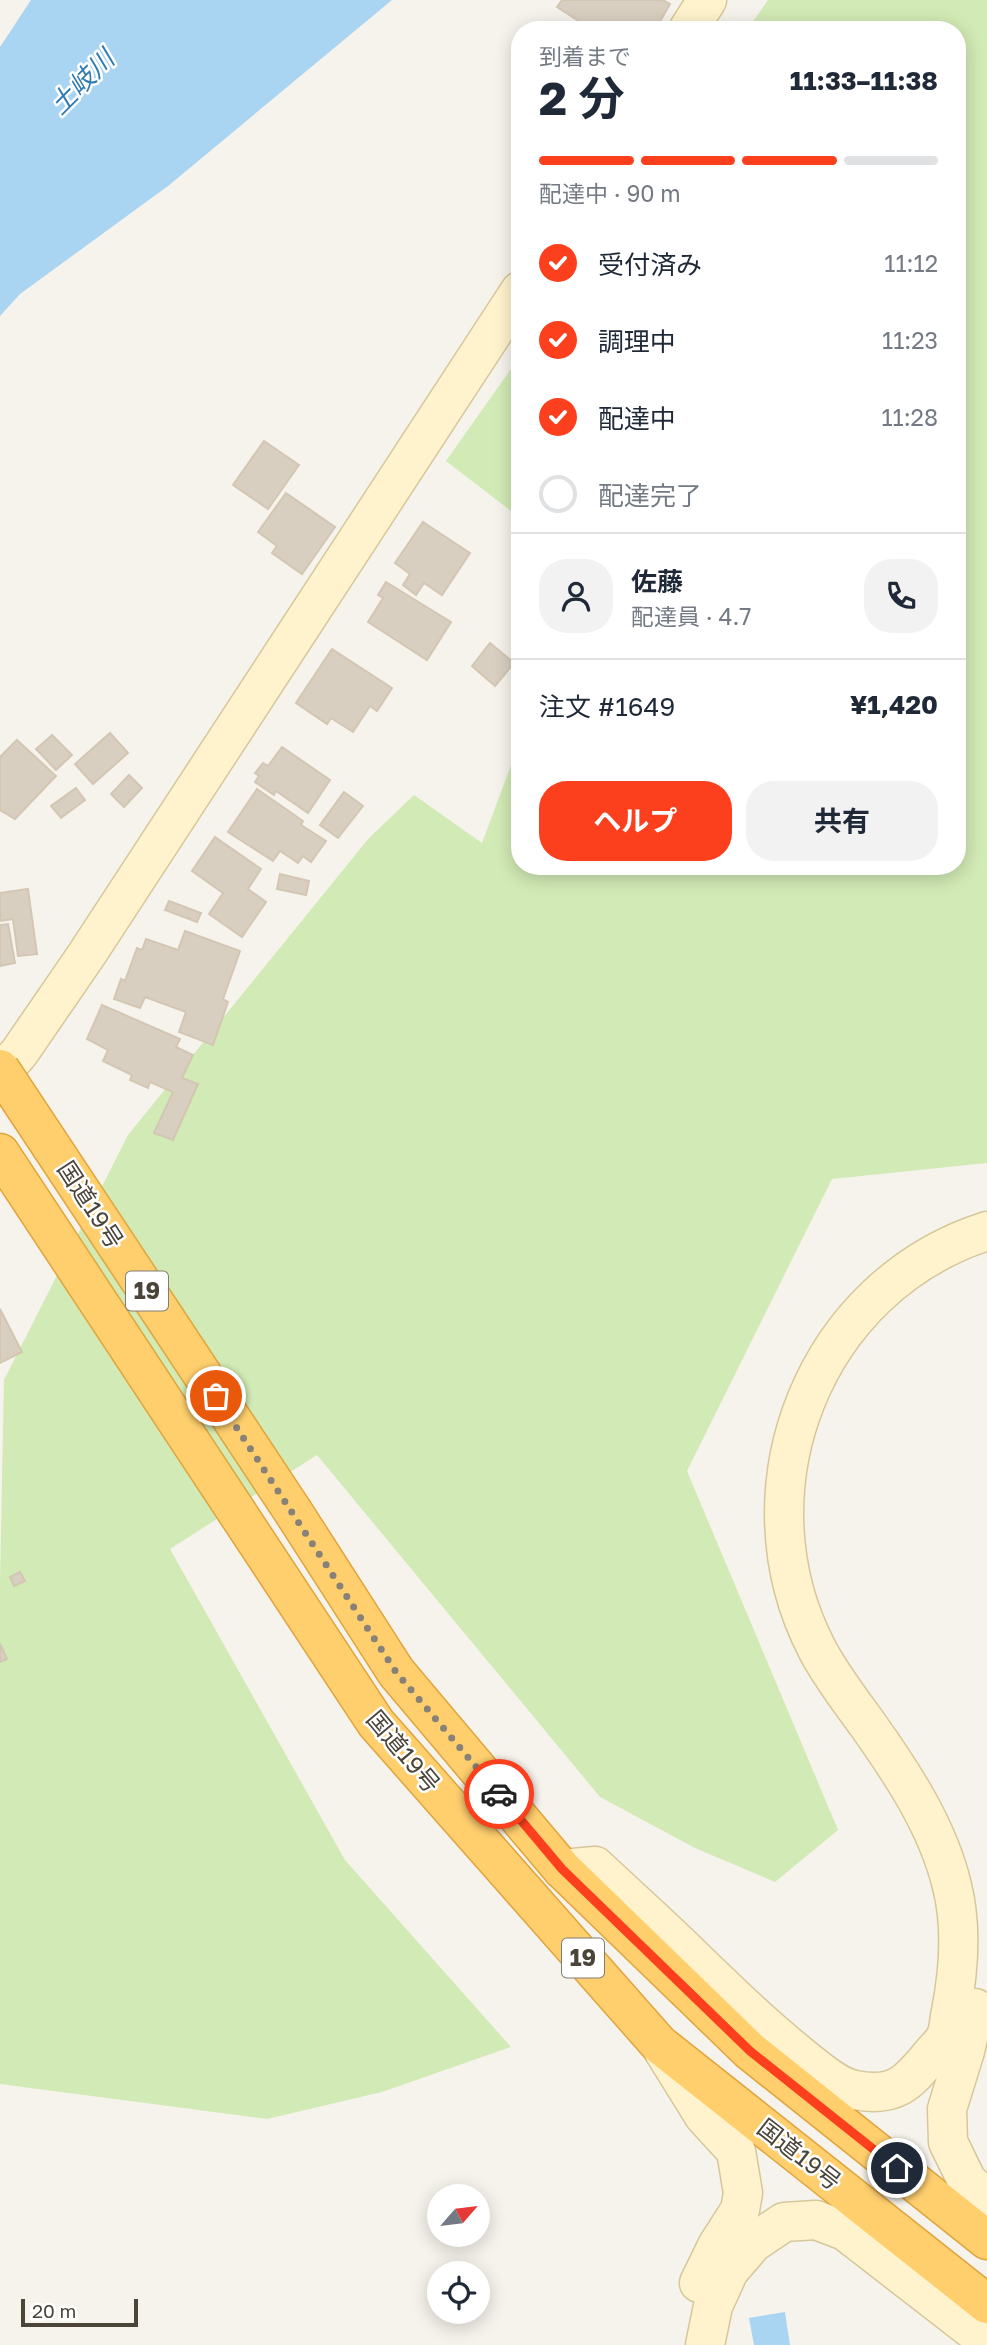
<!DOCTYPE html>
<html lang="ja">
<meta charset="utf-8">
<style>
body{margin:0;font-family:"Golos Text","Noto Sans JP",sans-serif;background:#f2f2f3;color:#1f2937;height:100vh;display:flex;flex-direction:column;font-size:26px;white-space:nowrap}
*{box-sizing:border-box;margin:0}
p{font-size:23px;color:#747a83}
.icon{flex:none;width:38px;height:38px;fill:none;stroke:currentColor;stroke-width:2;stroke-linecap:round;stroke-linejoin:round}
.map{position:relative;flex:1;overflow:hidden}
.details{position:absolute;left:511px;top:21px;width:455px;height:854px;display:flex;flex-direction:column;background:#fff;border-radius:28px;box-shadow:0 4px 18px #0003}
.details>*{flex:none}
.needle{width:46px;rotate:62deg}
.fabs{position:absolute;left:427px;top:2184px;display:grid;gap:14px}
.fabs a{display:grid;place-items:center;width:63px;height:63px;border-radius:50%;background:#fff;box-shadow:0 4px 18px #0003;font-size:35px}
.scale{position:absolute;left:21px;bottom:18px;width:117px;box-sizing:border-box;padding-left:7px;border:4px solid #4b4439;border-top:0;font-size:19px;line-height:24px;white-space:nowrap;color:#4b4439;-webkit-text-stroke:5px #fff;paint-order:stroke}
.pin{position:absolute;display:grid;place-items:center;width:60px;height:60px;color:#fff;margin:-30px;border:4px solid #fff;border-radius:50%;box-shadow:0 2px 7px #0007}
.courier{position:absolute;display:grid;place-items:center;width:70px;height:70px;margin:-35px;border:5px solid #fc3f1d;border-radius:50%;background:#fff;color:#222;box-shadow:0 2px 9px #0007}
.overview em{font-style:normal;font-weight:700}
.overview div{display:flex;flex-direction:column-reverse}
.overview{display:flex;align-items:center;justify-content:space-between;height:119px;padding:0 28px}
h1{font-size:46px;font-weight:700;line-height:52px}
.bar{display:grid;grid-template-columns:repeat(4,1fr);gap:10px 7px;align-content:center;height:84px;padding:0 28px}
.bar i{height:9px;border-radius:5px;background:#e0e1e3}
.bar .on{background:#fc3f1d}
.bar p{grid-column:span 4}
.line{display:flex;align-items:center;gap:18px;padding:0 28px;border-top:2px solid #e0e1e3}
.line div{flex:1}
.round{display:grid;place-items:center;flex:none;width:74px;height:74px;border-radius:28px;background:#f2f2f3}
ol{padding:0 28px;list-style:none}
li{display:flex;align-items:center;gap:21px;height:77px}
li p{margin-inline-start:auto}
li .icon{padding:7px;border-radius:50%;background:#fc3f1d;color:#fff;stroke-width:4}
li:last-child{color:#747a83}
li i{width:38px;height:38px;border:4px solid #e0e1e3;border-radius:50%}
.action{display:flex;gap:14px;margin-top:auto;padding:14px 28px}
.action a{flex:1;height:80px;border-radius:28px;background:#fc3f1d;color:#fff;font-size:28px;font-weight:700;line-height:80px;text-align:center}
.action a+a{background:#f2f2f3;color:#1f2937}
.map>svg:first-child{display:block}
</style>
<div class="map">
<svg width="987" height="2345" viewBox="0 0 987 2345">
<rect width="100%" height="100%" fill="#f6f3ec"/>
<g fill="#d2eab5">
<polygon points="768,0 987,0 987,1163 832,1179 687,1471 838,1830 775,1882 695,1848 600,1797 317,1455 170,1549 345,1860 511,2047 382,2092 267,2119 0,2084 0,1584 4,1380 128,1135 369,838 414,795 482,843 520,741 520,866 957,866 957,30 747,30"/>
<polygon points="520,356 520,518 446,461"/>
</g>
<g fill="#a9d4f2">
<polygon points="31,0 392,0 168,186 20,294 0,316 0,47"/>
<polygon points="785,2312 790,2345 754,2345 749,2318"/>
</g>
<g fill="#d8cfc1" stroke="#d3c7b4" stroke-width="2">
<polygon points="562,0 663,0 670,4 655,30 593,30 557,7"/>
<polygon points="264,441 299,465 268,509 233,485"/>
<polygon points="286,493 335,527 302,574 272,553 277,546 258,532"/>
<polygon points="423,522 470,553 442,595 424,583 416,595 403,585 410,574 395,563"/>
<polygon points="386,582 451,622 427,660 368,622 383,598 378,595"/>
<polygon points="490,643 514,663 495,686 472,666"/>
<polygon points="332,649 392,688 377,711 370,706 353,732 331,718 327,724 296,703"/>
<polygon points="110,733 128,753 93,784 75,764"/>
<polygon points="52,735 72,755 56,770 36,749"/>
<polygon points="17,740 56,776 15,819 0,810 0,757"/>
<polygon points="282,747 330,780 308,813 276,791 274,795 255,782 259,776 255,773 263,763 268,766"/>
<polygon points="129,775 142,788 124,807 111,794"/>
<polygon points="76,788 85,800 61,818 51,806"/>
<polygon points="257,789 303,821 301,825 326,841 311,862 303,856 298,863 280,851 273,861 228,832"/>
<polygon points="344,792 363,806 338,838 320,825"/>
<polygon points="215,837 261,869 248,889 266,902 242,937 209,914 223,893 192,871"/>
<polygon points="280,874 309,881 306,895 277,889"/>
<polygon points="28,889 37,954 18,956 13,919 0,921 0,893"/>
<polygon points="169,901 201,913 197,922 165,910"/>
<polygon points="8,924 15,963 0,966 0,925"/>
<polygon points="185,931 240,951 223,999 228,1002 213,1045 179,1032 186,1012 145,997 140,1008 114,999 121,979 125,981 137,948 142,950 146,939 178,950"/>
<polygon points="102,1005 180,1039 176,1047 193,1055 182,1078 198,1084 173,1140 154,1133 173,1092 150,1082 148,1088 130,1080 132,1075 103,1061 108,1050 87,1039"/>
<polygon points="0,1309 22,1352 0,1363"/>
<polygon points="20,1572 25,1581 14,1586 10,1577"/>
<polygon points="0,1644 7,1659 0,1662"/>
</g>
<g fill="none" stroke-linecap="round" stroke-linejoin="round">
<defs>
<g id="secondary">
<polyline points="688,30 707,0"/>
<polyline points="0,1074 19,1053 87,954 520,291"/>
<path d="M562,1869L595,1866C624,1893 654,1920 683,1948C723,1987 763,2026 807,2061C821,2072 838,2087 855,2090C895,2098 908,2083 931,2055C935,2050 942,2044 945,2038C949,2031 949,2019 951,2011C959,1970 962,1926 952,1886C938,1827 902,1773 868,1725C850,1700 831,1676 817,1649C734,1489 814,1286 987,1231"/>
<polyline points="975,2008 965,2051 947,2109 948,2142 967,2181 987,2199"/>
<polyline points="663,2050 704,2116 736,2151 743,2193 740,2210 717,2246 699,2283"/>
<polyline points="705,2345 713,2306 729,2271 753,2243 784,2222 816,2220 845,2231 987,2341"/>
</g>
<g id="highway">
<polyline points="0,1153 376,1723 659,2044 987,2304"/>
<polyline points="294,1513 396,1672 562,1869 750,2051 987,2240"/>
</g>
</defs>
<use href="#secondary" stroke="#d6c79b" stroke-width="41"/>
<use href="#highway" stroke="#e0a43c" stroke-width="41"/>
<use href="#secondary" stroke="#fff3cd" stroke-width="38"/>
<use href="#highway" stroke="#ffcf6e" stroke-width="38"/>
<defs>
<polyline id="highway-bridge" points="0,1069 294,1513"/>
</defs>
<use href="#highway-bridge" stroke="#e0a43c" stroke-width="41" stroke-linecap="butt"/>
<use href="#highway-bridge" stroke="#ffcf6e" stroke-width="38"/>
</g>
<g fill="none" stroke-linecap="round" stroke-linejoin="round">
<polyline stroke="#878178" stroke-width="7" stroke-dasharray="0 12.6" points="216,1396 396,1672 499,1794"/>
<polyline stroke="#fc3f1d" stroke-width="9" points="499,1794 562,1869 750,2051 897,2168"/>
</g>
<g text-anchor="middle" stroke-width="5" stroke-linejoin="round" paint-order="stroke">
<g fill="#fff" stroke="#817c74" stroke-width="2">
<rect x="126" y="1271.5" width="42" height="39" rx="5"/>
<rect x="562" y="1938.5" width="42" height="39" rx="5"/>
</g>
<g font-size="23" font-weight="bold" fill="#4b4439">
<text x="147" y="1299">19</text>
<text x="583" y="1966">19</text>
</g>
<g font-size="24" fill="#4b4439" stroke="#fff">
<text transform="translate(90 1205) rotate(57)" y="8">国道19号</text>
<text transform="translate(403 1752) rotate(50)" y="8">国道19号</text>
<text transform="translate(799 2155) rotate(38)" y="8">国道19号</text>
</g>
<g font-size="26" font-style="italic" fill="#2e7ab2" stroke="#fff">
<text transform="translate(82 82) rotate(-45)" y="9">土岐川</text>
</g>
</g>
</svg>
<div class="fabs">
<a><svg class="needle" viewBox="-14 -14 28 28"><path d="M0-13l5 13h-10z" fill="#e53935"/><path d="M0 13l5-13h-10z" fill="#747a83"/></svg></a>
<a><svg class="icon" aria-label="locate" viewBox="0 0 24 24"><circle cx="12" cy="12" r="6"/><path d="M12 2v4M12 18v4M2 12h4M18 12h4"/></svg></a>
</div>
<div class="scale">20 m</div>
<div class="pin" style="left:216px;top:1396px;background:#ea580c"><svg class="icon" aria-label="bag" viewBox="0 0 24 24"><path d="M5 8h14l-1 12H6zM9 8a3 3 0 0 1 6 0"/></svg></div>
<div class="pin" style="left:897px;top:2168px;background:#1f2937"><svg class="icon" aria-label="home" viewBox="0 0 24 24"><path d="M3 11l9-7 9 7M6 9v11h12V9"/></svg></div>
<div class="courier" style="left:499px;top:1794px"><svg class="icon" aria-label="car" viewBox="0 0 24 24"><path d="M5 17H2v-5l4-1 3-4h7l3 4 3 1v5h-3M9 17h6M6 11h13"/><circle cx="7" cy="17" r="2"/><circle cx="17" cy="17" r="2"/></svg></div>
<section class="details">
<div class="overview"><div><h1>2 分</h1><p>到着まで</p></div><em>11:33–11:38</em></div>
<div class="bar"><i class="on"></i><i class="on"></i><i class="on"></i><i></i><p>配達中 · 90 m</p></div>
<ol>
<li><svg class="icon" aria-label="check" viewBox="0 0 24 24"><path d="M5 12l5 5 9-10"/></svg>受付済み<p>11:12</p></li>
<li><svg class="icon" aria-label="check" viewBox="0 0 24 24"><path d="M5 12l5 5 9-10"/></svg>調理中<p>11:23</p></li>
<li><svg class="icon" aria-label="check" viewBox="0 0 24 24"><path d="M5 12l5 5 9-10"/></svg>配達中<p>11:28</p></li>
<li><i></i>配達完了</li>
</ol>
<div class="line" style="height:126px"><a class="round"><svg class="icon" aria-label="person" viewBox="0 0 24 24"><circle cx="12" cy="8" r="4"/><path d="M4 21q1-7 8-7t8 7"/></svg></a><div><b>佐藤</b><p>配達員 · 4.7</p></div><a class="round"><svg class="icon" aria-label="phone" viewBox="0 0 24 24"><path d="M5 4h4l2 5-3 2q2 4 5 5l2-3 5 2v4C11 20 4 13 5 4z"/></svg></a></div>
<div class="line" style="height:91px"><div>注文 #1649</div><b>¥1,420</b></div>
<div class="action"><a>ヘルプ</a><a>共有</a></div>
</section>
</div>
